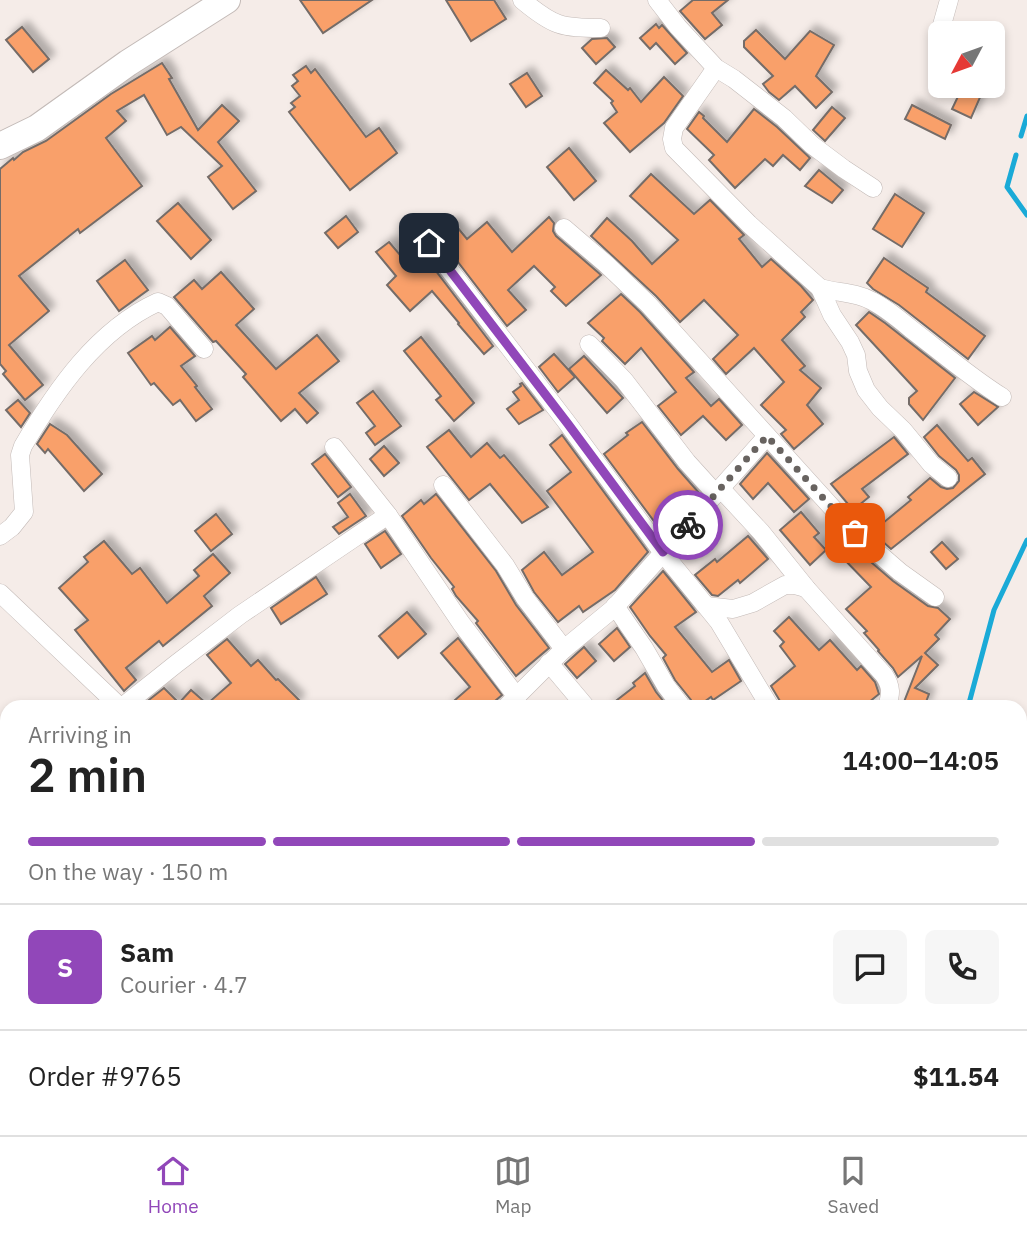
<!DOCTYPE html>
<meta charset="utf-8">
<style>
body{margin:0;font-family:"IBM Plex Sans",sans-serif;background:#f6f6f6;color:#222;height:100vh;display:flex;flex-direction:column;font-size:26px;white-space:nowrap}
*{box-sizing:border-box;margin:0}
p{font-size:23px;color:#767676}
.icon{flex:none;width:38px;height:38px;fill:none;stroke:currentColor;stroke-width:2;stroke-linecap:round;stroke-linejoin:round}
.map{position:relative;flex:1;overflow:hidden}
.sheet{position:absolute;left:0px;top:700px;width:1027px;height:436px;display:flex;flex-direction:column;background:#fff;border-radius:21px 21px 0 0;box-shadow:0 4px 10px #0003}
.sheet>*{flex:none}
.needle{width:46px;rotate:229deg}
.tools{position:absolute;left:928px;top:21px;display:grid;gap:14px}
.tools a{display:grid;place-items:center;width:77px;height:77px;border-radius:10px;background:#fff;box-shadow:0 4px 10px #0003;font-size:35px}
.pin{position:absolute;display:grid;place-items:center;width:60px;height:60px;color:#fff;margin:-30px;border-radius:14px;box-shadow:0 4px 10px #0006}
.courier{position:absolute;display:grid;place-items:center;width:70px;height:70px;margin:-35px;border:5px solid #9147b9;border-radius:50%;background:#fff;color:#222;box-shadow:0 2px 9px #0007}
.head em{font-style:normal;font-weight:600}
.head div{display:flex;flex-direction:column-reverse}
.head{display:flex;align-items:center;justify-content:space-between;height:119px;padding:0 28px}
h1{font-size:46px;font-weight:600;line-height:52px}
.bar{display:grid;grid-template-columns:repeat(4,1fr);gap:10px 7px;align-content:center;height:84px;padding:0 28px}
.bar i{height:9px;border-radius:5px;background:#e0e0e0}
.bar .current{background:#9147b9}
.bar p{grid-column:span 4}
.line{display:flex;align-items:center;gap:18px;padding:0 28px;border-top:2px solid #e0e0e0}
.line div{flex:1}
.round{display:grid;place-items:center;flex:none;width:74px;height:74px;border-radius:10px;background:#f6f6f6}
.tabs{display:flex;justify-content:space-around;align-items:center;height:98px;border-top:2px solid #e0e0e0;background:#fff;font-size:19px;color:#767676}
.tabs a{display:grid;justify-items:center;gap:4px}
.tabs .current{color:#9147b9}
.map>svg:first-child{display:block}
</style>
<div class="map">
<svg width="1027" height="1135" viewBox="0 0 1027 1135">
<defs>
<filter id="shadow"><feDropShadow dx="6" dy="-6" stdDeviation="3.5" flood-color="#0004"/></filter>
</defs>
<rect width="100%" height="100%" fill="#f5ece8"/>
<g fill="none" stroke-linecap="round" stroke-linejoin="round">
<g stroke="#1aaad7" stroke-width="5">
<polyline points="1021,136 1027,116"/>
<polyline points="1016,155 1007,187 1027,215"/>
<polyline points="968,707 994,610 1027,540"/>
<polyline points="826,1135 838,1129"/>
</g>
</g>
<g fill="#f9a06a" stroke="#746c68" stroke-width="2" filter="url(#shadow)">
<polygon points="300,0 372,0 323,33"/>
<polygon points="446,0 494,0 506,19 471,41"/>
<polygon points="693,0 728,0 712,13 722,25 705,39 680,11"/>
<polygon points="656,24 659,28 662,25 687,53 675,64 656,43 650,49 640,38"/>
<polygon points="22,27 49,59 33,72 6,40"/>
<polygon points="756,30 785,59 810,31 834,45 816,76 832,92 816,108 795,86 779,100 769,92 763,84 773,76 744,47 744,41"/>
<polygon points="607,38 615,47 596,64 582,48 592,39"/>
<polygon points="162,63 172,78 169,79 198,130 222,105 239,121 218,142 256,191 233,209 208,177 222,166 181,127 167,135 144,95 117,111 126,121 106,138 142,186 80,233 78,229 19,276 49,311 9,345 43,385 25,400 3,374 6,371 0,364 0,169 13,158 14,160 23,152 46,141 111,94"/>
<polygon points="306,66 311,73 315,69 366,137 379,128 397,153 350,190 289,112 295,107 291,103 300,96 292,86 298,81 293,75"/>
<polygon points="606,70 628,90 630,88 641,102 664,77 683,96 664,123 630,152 604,123 617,112 611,103 613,101 594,83"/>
<polygon points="527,73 542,96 526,107 510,84"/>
<polygon points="963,86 985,86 971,118 952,109"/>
<polygon points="912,105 951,125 945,139 905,119"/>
<polygon points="832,107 845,118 825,141 813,130"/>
<polygon points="754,109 777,127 810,158 800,170 783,155 773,166 765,159 735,188 709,160 714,155 687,129 699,112 704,116 703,118 727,142"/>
<polygon points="569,148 596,181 574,200 547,167"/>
<polygon points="819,170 843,190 832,203 805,186"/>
<polygon points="651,174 694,214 710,200 744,235 739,239 762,267 771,259 801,286 813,300 801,312 805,317 782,340 805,366 800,370 821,388 807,405 823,424 794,449 781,434 786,430 761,405 784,382 754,348 726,374 713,359 738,335 704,300 680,322 656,296 591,236 607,218 632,241 652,264 678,240 630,196"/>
<polygon points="895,194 924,213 902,247 873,229"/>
<polygon points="178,203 211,240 191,259 157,221"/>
<polygon points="346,216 358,232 338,248 325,233"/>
<polygon points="549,217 554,223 553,231 556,236 601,275 566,306 551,291 555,287 534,266 508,290 526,310 507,326 438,236 431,232 441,225 445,229 453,222 467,239 487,222 512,252"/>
<polygon points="389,242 400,255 418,242 420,250 493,346 484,354 458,324 459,323 432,291 410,311 387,285 396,276 376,252"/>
<polygon points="884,258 928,288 926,292 985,336 968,359 899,305 873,289 867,283"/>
<polygon points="125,260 148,290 119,311 97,281"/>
<polygon points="221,272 254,309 236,325 276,369 317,335 339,361 299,393 318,413 307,423 295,409 281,421 243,377 246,374 216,341 213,342 174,297 194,280 202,289"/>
<polygon points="621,294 640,312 694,372 686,378 711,406 719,399 742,425 726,440 703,416 681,435 658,406 676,392 641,348 625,364 602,341 604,338 588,323"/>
<polygon points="869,312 885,323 955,378 923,420 909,404 909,398 917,391 856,325"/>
<polygon points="170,327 195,356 181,366 197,386 195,387 212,409 196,421 180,400 173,405 154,383 151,385 128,353 152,336 155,340"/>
<polygon points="421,337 474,403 454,421 436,400 441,396 404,351"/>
<polygon points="554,354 575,377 558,392 539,367"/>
<polygon points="584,356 623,398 607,413 569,369"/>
<polygon points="522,383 543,410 519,424 507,409 519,400 513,392 521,386 520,384"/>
<polygon points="373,391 401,426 375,445 366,433 375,426 357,403"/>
<polygon points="974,392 998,407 978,425 960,404"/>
<polygon points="18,400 30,413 21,427 6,410"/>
<polygon points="642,422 678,469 700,494 681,516 662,532 604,454 628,435 626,433"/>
<polygon points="50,424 67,435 102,474 84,491 48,449 45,453 37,444"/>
<polygon points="937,425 968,461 972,458 985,474 891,549 872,532 911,500 908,497 930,478 941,487 947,489 953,488 959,481 959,475 956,470 939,456 924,437"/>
<polygon points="449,430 471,457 487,443 500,458 504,455 548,507 522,523 490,484 469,500 427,447"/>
<polygon points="562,435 648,552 615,590 583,612 579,606 558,622 534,592 522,570 544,552 562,575 593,552 547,491 571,472 550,445"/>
<polygon points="894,437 908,454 862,489 869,497 853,510 831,484"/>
<polygon points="384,446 399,463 384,476 370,459"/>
<polygon points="767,453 809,499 794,512 768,483 753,499 740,484"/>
<polygon points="325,454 351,487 338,497 312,464"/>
<polygon points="350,494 366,516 339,534 333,527 348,517 338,503"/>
<polygon points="436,494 496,571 516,605 549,648 516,676 476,623 478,621 456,596 452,589 454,587 431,558 402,516 421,500 424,504"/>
<polygon points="801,512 819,533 814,537 826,550 810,565 780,530"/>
<polygon points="216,514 232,534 211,551 195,531"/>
<polygon points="385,531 401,554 381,568 365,544"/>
<polygon points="748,536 768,559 740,583 738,580 718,596 712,595 695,575 715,559 717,562"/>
<polygon points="104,541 132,574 140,568 167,603 199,576 194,570 213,554 230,573 204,596 212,606 163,646 159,641 126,668 136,680 124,691 75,630 88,620 59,588 88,562 84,557"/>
<polygon points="942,542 958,559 946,569 931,552"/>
<polygon points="850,544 893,581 928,606 938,608 950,619 935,635 939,639 925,653 938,665 915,688 929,694 924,707 902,707 922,656 898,677 893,668 878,651 879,650 864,633 867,631 846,609 871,587 839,554"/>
<polygon points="663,571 696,612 675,627 712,672 729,660 741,681 713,700 711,697 697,707 693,707 691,700 675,680 663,658 666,655 650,636 630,607"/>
<polygon points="316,577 327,594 281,624 271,608"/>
<polygon points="407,612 426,634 398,658 379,636"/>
<polygon points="789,617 819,650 830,640 857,670 861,666 875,682 879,694 863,707 781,707 780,701 771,686 795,666 780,646 784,642 774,631"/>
<polygon points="617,628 630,647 614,661 599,644"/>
<polygon points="458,638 502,695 488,707 447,707 470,687 441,653"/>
<polygon points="227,639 251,666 258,660 276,680 278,679 299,700 292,707 140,707 164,688 179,703 191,690 207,704 231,683 207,655"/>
<polygon points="584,647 596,661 577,678 565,664"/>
<polygon points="645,673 656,692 668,707 608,707 635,686 633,683"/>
</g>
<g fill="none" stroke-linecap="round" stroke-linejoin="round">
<defs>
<g id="street">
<path d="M522,0C553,26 561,28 601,28"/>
<polyline points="657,0 678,27 716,68 734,79 784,118 812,145 844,169 873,188"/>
<polyline points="940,32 949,0"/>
<path d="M716,68L674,128L672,139L674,148L749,224L820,288C837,293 856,292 872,301C886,308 899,319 911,329C941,352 970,377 1002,397"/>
<polyline points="564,228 606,264 648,304 855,533 900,572 935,597"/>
<polyline points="429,243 568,424 663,553 719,622 770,707"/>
<polyline points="820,288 832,315 850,342 856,355 858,371 866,390 880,408 903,430 931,464 948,478"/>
<polyline points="589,344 624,380 687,462 716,494"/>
<polyline points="334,447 388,515 461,623 517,697"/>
<polyline points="443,485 505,565 525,598 564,649"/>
<path d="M721,489L761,532L806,588L884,675C892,687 891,694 887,707"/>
<path d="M0,536L12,527L24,512L20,455L23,446C56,390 97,330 158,302L167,306L204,349"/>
<polyline points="0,593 120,707"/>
<polyline points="615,606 644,648 666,686 682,707"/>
<polyline points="706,606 733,609 753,603 785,585 795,585 806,588"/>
<polyline points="549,663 586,707"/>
<polyline points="122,707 176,664 240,615 388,515"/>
<polyline points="506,707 564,649 614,608 767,436"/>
<polyline points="0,1003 7,998"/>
<polyline points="322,1129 339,1135"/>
<polyline points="552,1129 559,1135"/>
<polyline points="903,1129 905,1135"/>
<polyline points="100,1135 106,1129"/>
<polyline points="262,1135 269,1129"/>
<polyline points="454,1135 459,1129"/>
<polyline points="1001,1135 1003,1129"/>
</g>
<polyline id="secondary" points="0,146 37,128 128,63 227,0"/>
</defs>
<use href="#street" stroke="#c3bab7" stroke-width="19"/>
<use href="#secondary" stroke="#c3bab7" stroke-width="28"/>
<use href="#street" stroke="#fff" stroke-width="18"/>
<use href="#secondary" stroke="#fff" stroke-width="26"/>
</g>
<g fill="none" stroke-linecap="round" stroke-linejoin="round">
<polyline stroke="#686360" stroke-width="7" stroke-dasharray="0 12.6" points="688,525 767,436 855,533"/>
<polyline stroke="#9147b9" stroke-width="9" points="429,243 568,424 663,552 688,525"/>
</g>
</svg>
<div class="tools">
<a><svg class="needle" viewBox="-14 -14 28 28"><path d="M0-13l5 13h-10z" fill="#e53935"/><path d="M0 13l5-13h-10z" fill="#767676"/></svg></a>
</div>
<div class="pin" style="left:855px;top:533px;background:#ea580c"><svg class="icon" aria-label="bag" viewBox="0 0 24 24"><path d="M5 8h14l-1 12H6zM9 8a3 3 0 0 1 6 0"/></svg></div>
<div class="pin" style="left:429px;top:243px;background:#1f2937"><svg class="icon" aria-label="home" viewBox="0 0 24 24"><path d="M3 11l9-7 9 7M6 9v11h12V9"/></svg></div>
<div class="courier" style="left:688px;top:525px"><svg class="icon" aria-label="bike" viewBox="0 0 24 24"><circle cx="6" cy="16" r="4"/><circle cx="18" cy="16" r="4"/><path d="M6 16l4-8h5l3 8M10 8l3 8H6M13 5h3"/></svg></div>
<section class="sheet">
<div class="head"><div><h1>2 min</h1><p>Arriving in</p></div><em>14:00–14:05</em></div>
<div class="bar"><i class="current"></i><i class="current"></i><i class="current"></i><i></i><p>On the way · 150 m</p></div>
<div class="line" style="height:126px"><b class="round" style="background:#9147b9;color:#fff">S</b><div><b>Sam</b><p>Courier · 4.7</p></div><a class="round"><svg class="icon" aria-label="chat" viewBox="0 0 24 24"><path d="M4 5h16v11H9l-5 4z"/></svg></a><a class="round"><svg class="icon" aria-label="phone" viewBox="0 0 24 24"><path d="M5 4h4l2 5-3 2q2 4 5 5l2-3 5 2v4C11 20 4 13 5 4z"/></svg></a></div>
<div class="line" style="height:91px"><div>Order #9765</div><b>$11.54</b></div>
</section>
</div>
<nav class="tabs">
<a class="current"><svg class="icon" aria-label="home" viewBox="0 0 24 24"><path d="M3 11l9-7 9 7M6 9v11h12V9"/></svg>Home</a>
<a><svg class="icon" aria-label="map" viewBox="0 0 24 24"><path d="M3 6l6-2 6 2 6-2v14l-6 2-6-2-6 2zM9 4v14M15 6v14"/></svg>Map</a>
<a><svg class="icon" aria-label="saved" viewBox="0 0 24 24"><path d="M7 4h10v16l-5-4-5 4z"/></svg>Saved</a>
</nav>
